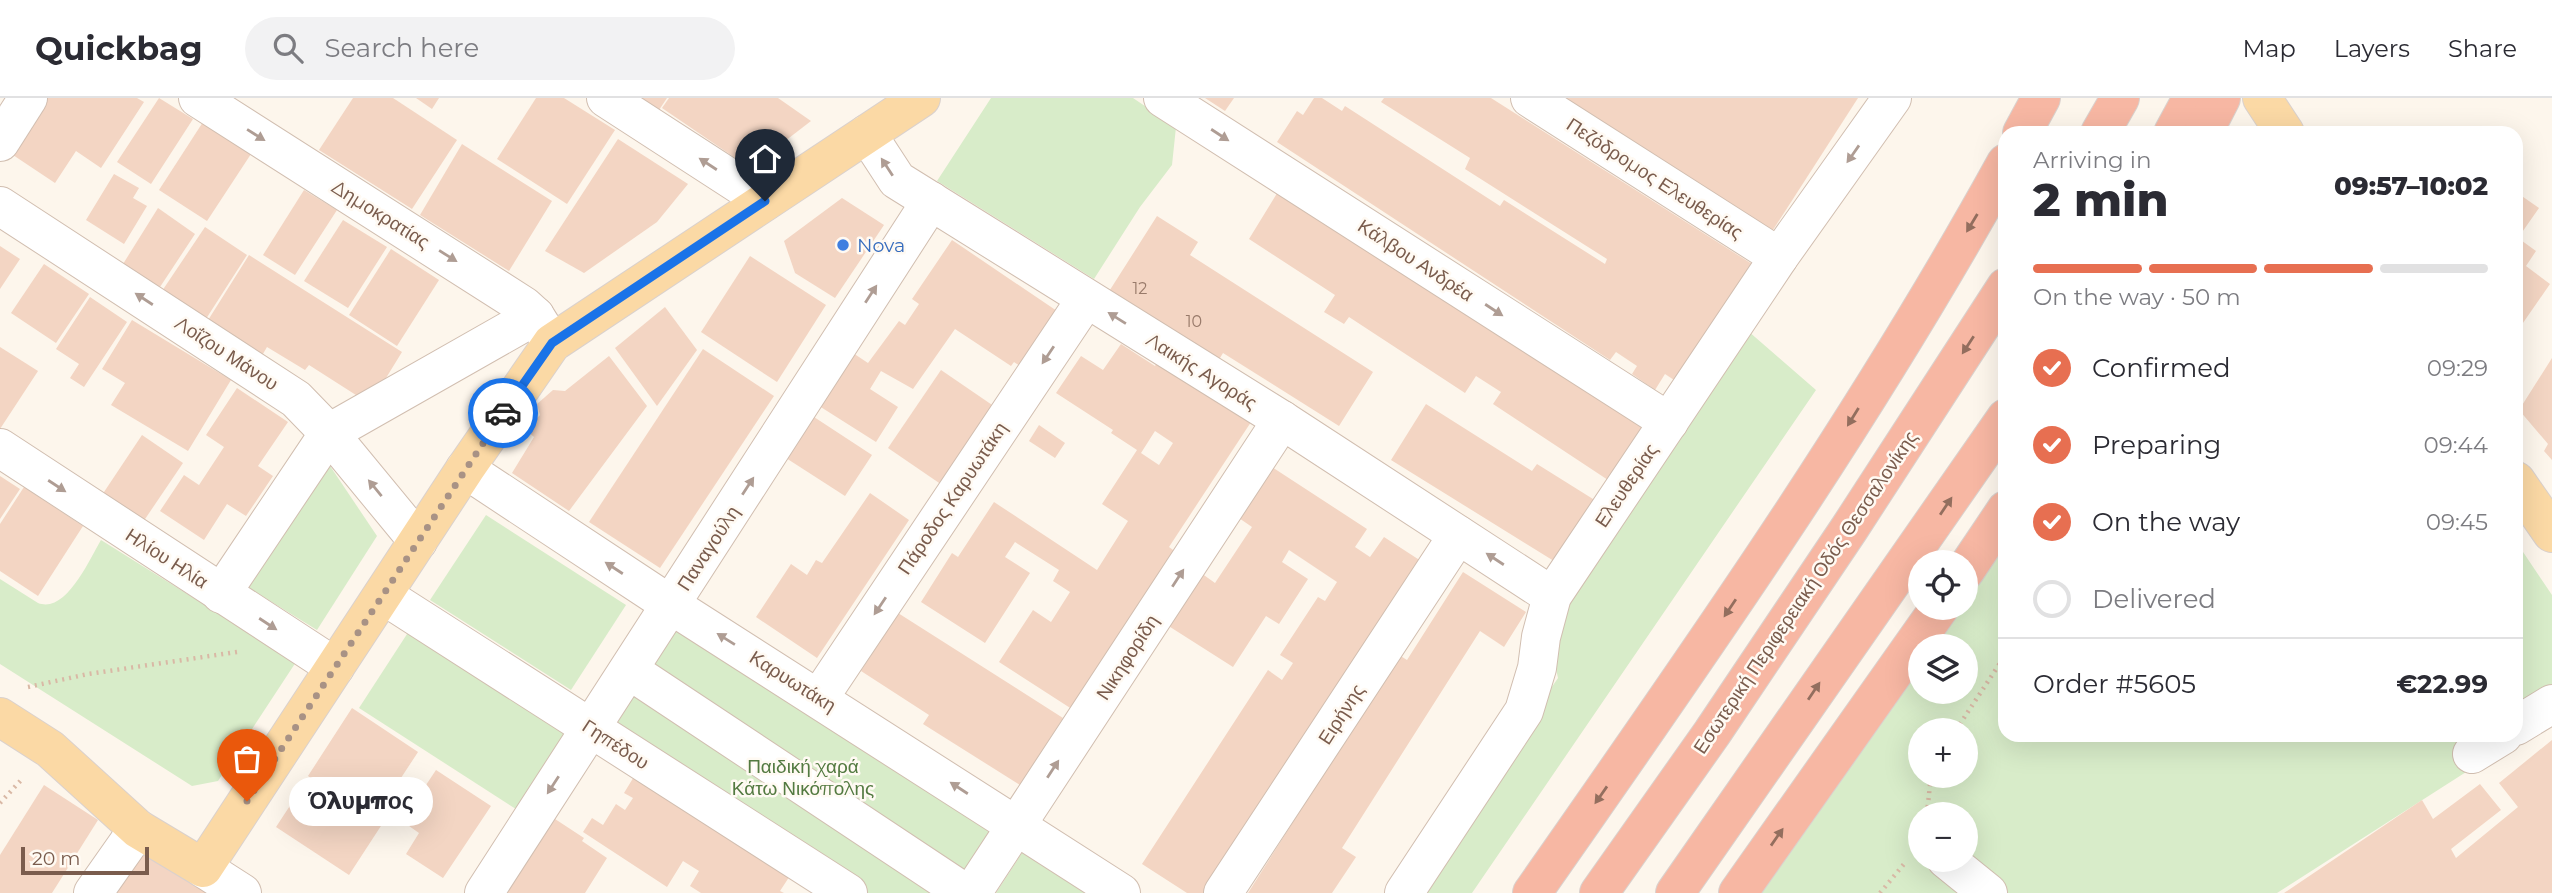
<!DOCTYPE html>
<meta charset="utf-8">
<style>
body{margin:0;font-family:Montserrat,sans-serif;background:#f2f2f3;color:#2b2b33;height:100vh;display:flex;flex-direction:column;font-size:26px;white-space:nowrap}
*{box-sizing:border-box;margin:0}
p{font-size:23px;color:#7c7c81}
.icon{flex:none;width:38px;height:38px;fill:none;stroke:currentColor;stroke-width:2;stroke-linecap:round;stroke-linejoin:round}
.map{position:relative;flex:1;overflow:hidden}
.sheet{position:absolute;left:1998px;top:28px;width:525px;height:616px;display:flex;flex-direction:column;background:#fff;border-radius:21px;box-shadow:0 7px 28px #0002}
.sheet>*{flex:none}
.controls{position:absolute;left:1908px;top:452px;display:grid;gap:14px}
.controls a{display:grid;place-items:center;width:70px;height:70px;border-radius:50%;background:#fff;box-shadow:0 7px 28px #0002;font-size:35px}
.scale{position:absolute;left:21px;bottom:18px;width:128px;box-sizing:border-box;padding-left:7px;border:4px solid #7a5c4d;border-top:0;font-size:19px;line-height:24px;white-space:nowrap;color:#7a5c4d;-webkit-text-stroke:5px #fffaf3;paint-order:stroke}
.pin{position:absolute;display:grid;place-items:center;width:60px;height:60px;color:#fff;margin:-72px -30px;border-radius:50% 50% 50% 0;rotate:-45deg;box-shadow:0 0 7px #0007}
.pin .icon{rotate:45deg}
.courier{position:absolute;display:grid;place-items:center;width:70px;height:70px;margin:-35px;border:5px solid #1a73e8;border-radius:50%;background:#fff;color:#222;box-shadow:0 2px 9px #0007}
.bubble{position:absolute;height:49px;border-radius:24px;background:#fff;box-shadow:0 7px 28px #0002;font-size:23px;font-weight:800;line-height:49px;text-align:center}
.overview em{font-style:normal;font-weight:800}
.overview div{display:flex;flex-direction:column-reverse}
.overview{display:flex;align-items:center;justify-content:space-between;height:119px;padding:0 35px}
h1{font-size:46px;font-weight:800;line-height:52px}
.bar{display:grid;grid-template-columns:repeat(4,1fr);gap:10px 7px;align-content:center;height:84px;padding:0 35px}
.bar i{height:9px;border-radius:5px;background:#e1e1e2}
.bar .active{background:#e76f51}
.bar p{grid-column:span 4}
.line{display:flex;align-items:center;gap:18px;padding:0 35px;border-top:2px solid #e1e1e2}
.line div{flex:1}
ol{padding:0 35px;list-style:none}
li{display:flex;align-items:center;gap:21px;height:77px}
li p{margin-inline-start:auto}
li .icon{padding:7px;border-radius:50%;background:#e76f51;color:#fff;stroke-width:4}
li:last-child{color:#7c7c81}
li i{width:38px;height:38px;border:4px solid #e1e1e2;border-radius:50%}
header{display:flex;align-items:center;gap:42px;box-sizing:border-box;height:98px;padding:0 35px;background:#fff;border-bottom:2px solid #e1e1e2}
header strong{font-size:33px}
nav{display:flex;gap:38px;margin-inline-start:auto;font-size:24px}
.search{width:490px;height:63px;background:#f2f2f3;display:flex;align-items:center;gap:18px;box-sizing:border-box;padding:0 24px;border-radius:38px;color:#7c7c81;font-size:26px}
.map>svg:first-child{display:block}
</style>
<header>
<strong>Quickbag</strong>
<div class="search"><svg class="icon" aria-label="search" viewBox="0 0 24 24"><circle cx="10" cy="10" r="6"/><path d="M15 15l6 6"/></svg>Search here</div>
<nav><a>Map</a><a>Layers</a><a>Share</a></nav>
</header>
<div class="map">
<svg width="2552" height="795" viewBox="0 0 2552 795">
<rect width="100%" height="100%" fill="#fdf6ec"/>
<g fill="#d8ecc9" fill-rule="evenodd">
<polygon points="991,0 1133,0 1176,29 1172,67 1140,109 1094,181 937,83"/>
<polygon points="1740,226 1816,292 1472,795 1411,795 1558,580 1545,522"/>
<polygon points="322,356 377,438 317,532 238,483"/>
<polygon points="486,417 626,507 571,592 430,502"/>
<path d="M2005,418L2006,637H2516L2517,445L2552,497V619L2277,795H1761L1920,555V593H1965V548H1925L1949,509H1965V483ZM1920,632H1965V677H1920ZM1920,716H1965V761H1920Z"/>
<path d="M101,442L296,564L218,683L192,688L0,566V481L38,505C66,516 89,462 101,442Z"/>
<polygon points="671,507 1016,728 972,795 848,795 591,630"/>
<polygon points="409,533 569,636 519,713 359,610"/>
<polygon points="1027,747 1101,795 996,795"/>
</g>
<g fill="#f3d5c3" fill-rule="evenodd">
<polygon points="45,0 137,0 144,4 101,70 76,53 55,85 10,55"/>
<polygon points="159,0 193,21 151,86 117,64"/>
<polygon points="353,0 393,0 457,42 412,111 319,52"/>
<polygon points="416,0 439,0 432,11"/>
<polygon points="536,0 564,0 615,32 567,106 497,61"/>
<polygon points="629,0 667,0 655,18"/>
<polygon points="669,0 778,0 811,23 750,70 662,10"/>
<polygon points="1205,0 1234,0 1225,13"/>
<polygon points="1314,0 1322,0 1342,13 1345,8 1500,108 1504,102 1605,166 1607,161 1465,71 1470,60 1381,4 1384,0 1491,0 1752,166 1677,284 1665,276 1655,292 1632,276 1637,268 1616,254 1610,262 1277,44 1297,13 1303,17"/>
<polygon points="1567,0 1858,0 1771,135 1566,2"/>
<polygon points="203,24 251,56 207,123 159,92"/>
<polygon points="618,41 688,86 657,124 584,175 545,153"/>
<polygon points="462,46 552,103 509,173 420,117"/>
<polygon points="114,76 139,90 133,100 147,108 124,146 86,122"/>
<polygon points="304,92 337,112 295,177 263,157"/>
<polygon points="1279,92 1645,325 1608,382 1493,306 1501,294 1476,278 1465,295 1349,219 1344,226 1324,214 1335,197 1249,141"/>
<polygon points="2516,94 2539,110 2518,140 2536,153 2526,168 2550,186 2516,235"/>
<polygon points="842,100 884,127 835,200 795,175 784,143"/>
<polygon points="158,110 195,136 160,189 123,166"/>
<polygon points="1157,118 1198,144 1190,157 1373,274 1339,328 1223,255 1217,265 1108,195"/>
<polygon points="343,122 387,149 348,210 304,183"/>
<polygon points="205,129 247,157 204,224 160,196"/>
<polygon points="952,142 1057,213 1020,268 1014,264 1011,268 955,231 913,291 881,273 870,291 898,309 876,344 816,306 850,253 868,265 899,223 905,227 919,206 912,201"/>
<polygon points="0,148 20,161 0,191"/>
<polygon points="391,151 439,182 397,248 349,217"/>
<polygon points="249,157 402,254 370,306 309,267 305,272 267,249 260,261 205,227"/>
<polygon points="750,158 826,207 777,284 701,234"/>
<polygon points="44,166 89,196 56,245 11,215"/>
<polygon points="90,199 127,224 84,289 70,280 79,266 56,251"/>
<polygon points="665,209 697,252 657,308 615,250"/>
<polygon points="132,222 231,282 188,353 111,307 125,285 102,271"/>
<path d="M1121,246L1155,268L1160,260L1253,321L1169,449L1180,457L1078,615L999,564L1033,512L1051,524L1070,494L1053,483L1059,472L1015,444L1005,459L1030,475L985,545L921,504L952,455L958,459L994,404L1097,472L1128,423L1102,406L1137,352L1111,335L1113,332L1056,295L1081,258L1103,272ZM1155,333L1173,345L1159,367L1141,355Z"/>
<polygon points="0,249 38,273 0,331"/>
<polygon points="703,251 774,298 660,470 589,424"/>
<polygon points="609,258 647,308 569,413 512,375 534,339 526,332 540,317 537,306 553,292 565,293"/>
<polygon points="2552,260 2552,362 2544,353 2548,346 2519,312"/>
<polygon points="941,272 998,311 945,389 888,350"/>
<polygon points="237,290 288,324 258,368 273,378 246,418 227,406 204,442 160,413 184,377 199,387 224,349 206,337"/>
<polygon points="1426,306 1532,373 1537,366 1601,406 1562,468 1391,362"/>
<polygon points="814,319 872,357 845,398 786,360"/>
<polygon points="1039,327 1065,345 1055,360 1029,343"/>
<polygon points="142,337 183,365 141,427 100,400"/>
<polygon points="1269,367 1367,431 1355,449 1370,459 1384,439 1421,463 1205,795 1187,795 1142,766 1268,572 1282,582 1293,565 1280,557 1318,499 1325,503 1337,484 1289,452 1282,464 1308,481 1279,526 1266,518 1233,569 1167,527 1201,475 1215,485 1252,429 1236,418"/>
<polygon points="0,378 20,391 0,421"/>
<polygon points="24,389 83,428 38,498 0,473 0,426"/>
<polygon points="870,395 909,422 817,560 756,519 791,466 807,477 816,462 822,465"/>
<polygon points="1463,474 1526,514 1504,549 1480,533 1342,750 1356,759 1332,795 1248,795 1399,557 1407,562"/>
<polygon points="898,515 1063,620 1020,687 923,626 929,617 861,573"/>
<polygon points="352,610 418,654 397,686 405,691 349,777 276,729 299,694 307,699 316,684 308,678"/>
<polygon points="2552,642 2552,795 2284,795 2422,702 2433,721 2480,686 2501,712 2451,751 2456,760 2518,709 2499,685"/>
<polygon points="436,672 491,708 443,780 406,756 419,735 402,723"/>
<polygon points="635,677 797,767 780,793 784,795 701,795 690,788 699,773 683,763 667,789 583,734 592,720 603,727 616,706 625,712 633,700 624,695"/>
<polygon points="44,687 98,722 52,795 0,795 0,757"/>
<polygon points="555,721 584,740 582,743 607,760 585,795 507,795"/>
<polygon points="139,746 218,795 109,795"/>
</g>
<g fill="none" stroke-linecap="round" stroke-linejoin="round">
<defs>
<g id="minor">
<polyline points="198,0 524,208 535,218 552,245"/>
<polyline points="606,0 765,103"/>
<polyline points="1163,0 1669,324"/>
<polyline points="1530,0 1779,159"/>
<polyline points="867,36 897,82 1282,322 1552,498"/>
<polyline points="0,44 28,0"/>
<polyline points="0,108 296,301 329,335 418,443"/>
<polyline points="0,350 335,569"/>
<polyline points="465,371 671,507 1121,795"/>
<polyline points="221,496 329,335 535,218"/>
<polyline points="383,497 848,795"/>
<polyline points="629,572 965,795"/>
<polyline points="819,600 1086,201"/>
<polyline points="2516,628 2552,606"/>
<polyline points="2472,656 2503,637"/>
<polyline points="1946,761 1988,795"/>
<polyline points="203,770 242,795"/>
<polyline points="93,795 138,731"/>
<polyline points="484,795 931,103"/>
<polyline points="972,795 1282,322"/>
<polyline points="1223,795 1458,437"/>
<polyline points="1404,795 1524,613 1537,570 1541,539 1552,498 1779,159 1892,0"/>
</g>
<g id="major">
<polyline points="2262,0 2285,35"/>
<polyline points="2516,383 2552,435"/>
<polyline points="0,619 50,651 138,731 203,770 465,371 552,245 921,0"/>
</g>
<g id="highway">
<polyline points="2022,35 2041,0"/>
<polyline points="2100,35 2120,0"/>
<polyline points="2173,35 2192,0"/>
<polyline points="2203,35 2221,0"/>
<polyline points="1965,473 2006,412"/>
<path d="M1532,795C1698,558 1866,319 2006,65"/>
<polyline points="1599,795 1712,635 1849,431 2006,189"/>
<polyline points="1675,795 2006,320"/>
<polyline points="1738,795 1940,509"/>
</g>
</defs>
<use href="#minor" stroke="#d1beb0" stroke-width="40"/>
<use href="#major" stroke="#dad1cd" stroke-width="40"/>
<use href="#highway" stroke="#dad1cd" stroke-width="40"/>
<g stroke="#d9b8a5" stroke-width="4.5" stroke-dasharray="2 5" stroke-linecap="butt">
<polyline points="28,589 88,576 237,554"/>
<polyline points="1956,632 2006,556"/>
<polyline points="0,705 23,680"/>
<polyline points="1927,716 1931,677"/>
<polyline points="1880,795 1904,766"/>
</g>
<use href="#minor" stroke="#fff" stroke-width="38"/>
<use href="#major" stroke="#fbd9a5" stroke-width="38"/>
<use href="#highway" stroke="#f7b7a3" stroke-width="38"/>
</g>
<defs><path id="oneway-solid" d="M-6-.8H1V-3.2L6.5 0L1 3.2V.8H-6Z" transform="scale(1.75)"/></defs>
<g fill="#af9d94">
<use href="#oneway-solid" transform="translate(256 37) rotate(32)"/>
<use href="#oneway-solid" transform="translate(1220 37) rotate(33)"/>
<use href="#oneway-solid" transform="translate(1853 56) rotate(125)"/>
<use href="#oneway-solid" transform="translate(708 66) rotate(-147)"/>
<use href="#oneway-solid" transform="translate(887 69) rotate(-123)"/>
<use href="#oneway-solid" transform="translate(448 158) rotate(32)"/>
<use href="#oneway-solid" transform="translate(871 196) rotate(-57)"/>
<use href="#oneway-solid" transform="translate(144 201) rotate(-147)"/>
<use href="#oneway-solid" transform="translate(1494 212) rotate(33)"/>
<use href="#oneway-solid" transform="translate(1117 220) rotate(-148)"/>
<use href="#oneway-solid" transform="translate(1048 257) rotate(124)"/>
<use href="#oneway-solid" transform="translate(57 388) rotate(33)"/>
<use href="#oneway-solid" transform="translate(748 388) rotate(-57)"/>
<use href="#oneway-solid" transform="translate(375 390) rotate(-129)"/>
<use href="#oneway-solid" transform="translate(1495 461) rotate(-147)"/>
<use href="#oneway-solid" transform="translate(614 470) rotate(-147)"/>
<use href="#oneway-solid" transform="translate(1178 480) rotate(-57)"/>
<use href="#oneway-solid" transform="translate(880 508) rotate(124)"/>
<use href="#oneway-solid" transform="translate(268 526) rotate(33)"/>
<use href="#oneway-solid" transform="translate(726 541) rotate(-148)"/>
<use href="#oneway-solid" transform="translate(1053 671) rotate(-57)"/>
<use href="#oneway-solid" transform="translate(553 687) rotate(123)"/>
<use href="#oneway-solid" transform="translate(959 690) rotate(-147)"/>
</g>
<g fill="#936e5e">
<use href="#oneway-solid" transform="translate(1972 125) rotate(121)"/>
<use href="#oneway-solid" transform="translate(1968 247) rotate(123)"/>
<use href="#oneway-solid" transform="translate(1853 319) rotate(122)"/>
<use href="#oneway-solid" transform="translate(1946 408) rotate(-56)"/>
<use href="#oneway-solid" transform="translate(1730 510) rotate(124)"/>
<use href="#oneway-solid" transform="translate(1814 593) rotate(-56)"/>
<use href="#oneway-solid" transform="translate(1601 697) rotate(125)"/>
<use href="#oneway-solid" transform="translate(1777 739) rotate(-55)"/>
</g>
<g fill="none" stroke-linecap="round" stroke-linejoin="round">
<polyline stroke="#a89285" stroke-width="7" stroke-dasharray="0 12.6" points="247,703 503,315"/>
<polyline stroke="#1a73e8" stroke-width="9" points="503,315 552,245 765,103"/>
</g>
<circle fill="#3f7fe0" stroke="#fffaf3" stroke-width="2.5" cx="843" cy="147" r="7"/>
<g text-anchor="middle" stroke-width="5" stroke-linejoin="round" paint-order="stroke">
<g font-size="16" fill="#987a6a">
<text x="1140" y="196">12</text>
<text x="1194" y="229">10</text>
</g>
<g font-size="19" fill="#7a5c4d" stroke="#fffaf3">
<text transform="translate(1655 80) rotate(33)" y="7">Πεζόδρομος Ελευθερίας</text>
<text transform="translate(381 116) rotate(32)" y="7">Δημοκρατίας</text>
<text transform="translate(1416 162) rotate(33)" y="7">Κάλβου Ανδρέα</text>
<text transform="translate(227 255) rotate(33)" y="7">Λοΐζου Μάνου</text>
<text transform="translate(1202 273) rotate(32)" y="7">Λαικής Αγοράς</text>
<text transform="translate(1626 387) rotate(-56)" y="7">Ελευθερίας</text>
<text transform="translate(952 400) rotate(-56)" y="7">Πάροδος Καρυωτάκη</text>
<text transform="translate(708 450) rotate(-57)" y="7">Παναγούλη</text>
<text transform="translate(167 460) rotate(33)" y="7">Ηλίου Ηλία</text>
<text transform="translate(1805 494) rotate(-56)" y="7">Εσωτερική Περιφερειακή Οδός Θεσσαλονίκης</text>
<text transform="translate(1127 559) rotate(-57)" y="7">Νικηφορίδη</text>
<text transform="translate(793 583) rotate(32)" y="7">Καρυωτάκη</text>
<text transform="translate(1341 616) rotate(-57)" y="7">Ειρήνης</text>
<text transform="translate(616 646) rotate(33)" y="7">Γηπέδου</text>
</g>
<g font-size="19" fill="#366cbe" stroke="#fffaf3" text-anchor="start">
<text x="857" y="154">Nova</text>
</g>
<g font-size="19" fill="#537a41" stroke="#fffaf3">
<text x="803" y="675">Παιδική χαρά<tspan x="803" dy="22">Κάτω Νικόπολης</tspan></text>
</g>
</g>
</svg>
<div class="controls">
<a><svg class="icon" aria-label="locate" viewBox="0 0 24 24"><circle cx="12" cy="12" r="6"/><path d="M12 2v4M12 18v4M2 12h4M18 12h4"/></svg></a>
<a><svg class="icon" aria-label="layers" viewBox="0 0 24 24"><path d="M12 4l9 5-9 5-9-5zM3 14l9 5 9-5"/></svg></a>
<a>+</a>
<a>−</a>
</div>
<div class="scale">20 m</div>
<div class="pin" style="left:247px;top:703px;background:#ea580c"><svg class="icon" aria-label="bag" viewBox="0 0 24 24"><path d="M5 8h14l-1 12H6zM9 8a3 3 0 0 1 6 0"/></svg></div>
<div class="pin" style="left:765px;top:103px;background:#1f2937"><svg class="icon" aria-label="home" viewBox="0 0 24 24"><path d="M3 11l9-7 9 7M6 9v11h12V9"/></svg></div>
<div class="courier" style="left:503px;top:315px"><svg class="icon" aria-label="car" viewBox="0 0 24 24"><path d="M5 17H2v-5l4-1 3-4h7l3 4 3 1v5h-3M9 17h6M6 11h13"/><circle cx="7" cy="17" r="2"/><circle cx="17" cy="17" r="2"/></svg></div>
<div class="bubble" style="left:289px;top:679px;width:144px">Όλυμπος</div>
<section class="sheet">
<div class="overview"><div><h1>2 min</h1><p>Arriving in</p></div><em>09:57–10:02</em></div>
<div class="bar"><i class="active"></i><i class="active"></i><i class="active"></i><i></i><p>On the way · 50 m</p></div>
<ol>
<li><svg class="icon" aria-label="check" viewBox="0 0 24 24"><path d="M5 12l5 5 9-10"/></svg>Confirmed<p>09:29</p></li>
<li><svg class="icon" aria-label="check" viewBox="0 0 24 24"><path d="M5 12l5 5 9-10"/></svg>Preparing<p>09:44</p></li>
<li><svg class="icon" aria-label="check" viewBox="0 0 24 24"><path d="M5 12l5 5 9-10"/></svg>On the way<p>09:45</p></li>
<li><i></i>Delivered</li>
</ol>
<div class="line" style="height:91px"><div>Order #5605</div><b>€22.99</b></div>
</section>
</div>
